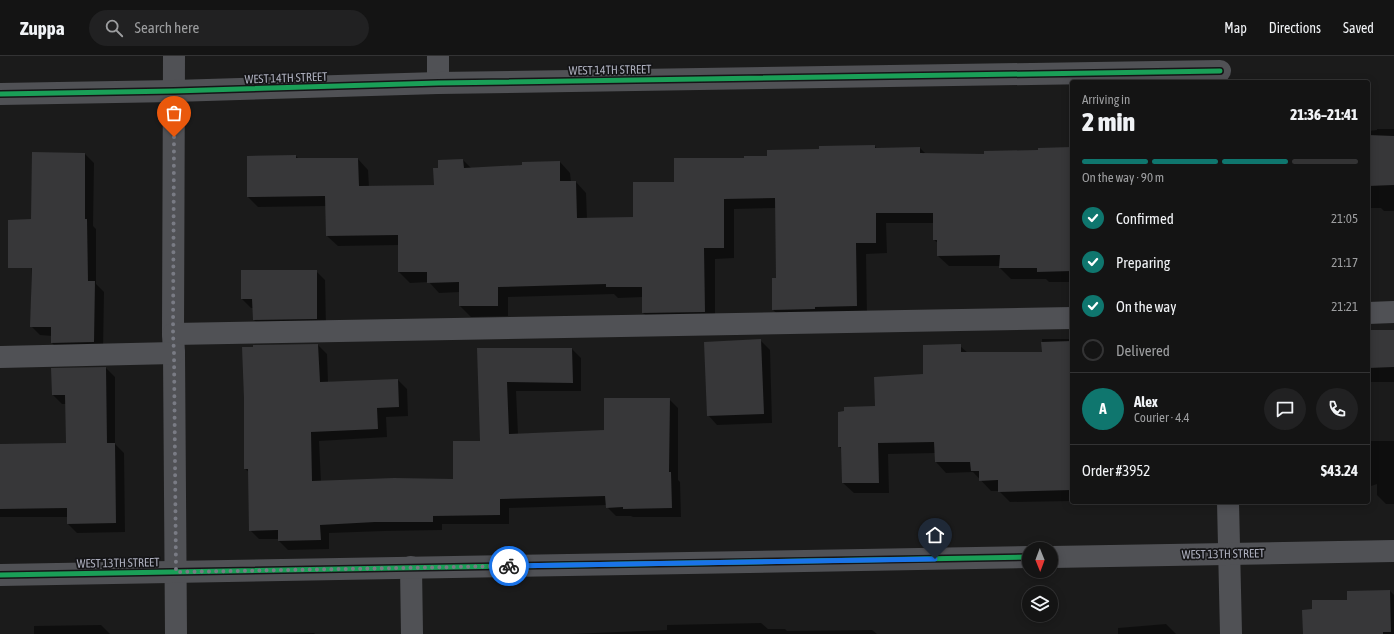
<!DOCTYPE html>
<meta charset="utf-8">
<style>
body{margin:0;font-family:"Asap Condensed",sans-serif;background:#212122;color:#f1f3f6;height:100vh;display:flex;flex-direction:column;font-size:15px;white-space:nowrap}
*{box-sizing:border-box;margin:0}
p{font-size:13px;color:#9d9ea0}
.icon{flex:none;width:22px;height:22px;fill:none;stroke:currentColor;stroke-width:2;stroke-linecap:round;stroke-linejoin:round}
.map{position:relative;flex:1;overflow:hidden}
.side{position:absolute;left:1070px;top:24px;width:300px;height:424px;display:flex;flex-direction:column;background:#141414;border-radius:4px;box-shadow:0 2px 10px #0003,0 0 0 1px #333334}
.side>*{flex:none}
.needle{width:26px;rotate:179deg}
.buttons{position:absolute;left:1022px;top:486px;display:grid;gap:8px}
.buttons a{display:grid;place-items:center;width:36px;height:36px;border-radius:50%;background:#141414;box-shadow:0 2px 10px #0003,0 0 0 1px #333334;font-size:20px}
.pin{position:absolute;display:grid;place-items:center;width:34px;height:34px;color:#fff;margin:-41px -17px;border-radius:50% 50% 50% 0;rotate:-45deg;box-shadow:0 0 4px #0007}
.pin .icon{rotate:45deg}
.courier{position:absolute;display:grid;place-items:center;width:40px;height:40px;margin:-20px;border:3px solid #1a73e8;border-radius:50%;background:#fff;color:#222;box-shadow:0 1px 5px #0007}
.headline em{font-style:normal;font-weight:800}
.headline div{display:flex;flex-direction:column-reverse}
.headline{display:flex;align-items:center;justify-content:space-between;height:68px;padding:0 12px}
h1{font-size:26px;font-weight:800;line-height:30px}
.bar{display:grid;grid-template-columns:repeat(4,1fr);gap:6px 4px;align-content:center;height:48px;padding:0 12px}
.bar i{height:5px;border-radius:3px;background:#333334}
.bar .selected{background:#0f766e}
.bar p{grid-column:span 4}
.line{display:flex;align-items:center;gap:10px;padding:0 12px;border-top:1px solid #333334}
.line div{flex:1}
.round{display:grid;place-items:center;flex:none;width:42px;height:42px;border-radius:21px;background:#212122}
ol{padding:0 12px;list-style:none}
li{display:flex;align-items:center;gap:12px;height:44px}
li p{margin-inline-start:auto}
li .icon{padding:4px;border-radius:50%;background:#0f766e;color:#fff;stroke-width:4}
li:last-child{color:#9d9ea0}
li i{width:22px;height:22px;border:2px solid #333334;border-radius:50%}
header{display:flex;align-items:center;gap:24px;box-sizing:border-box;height:56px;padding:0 20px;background:#141414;border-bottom:1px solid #333334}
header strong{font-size:19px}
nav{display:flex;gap:22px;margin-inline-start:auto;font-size:14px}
.search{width:280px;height:36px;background:#212122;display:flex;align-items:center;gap:10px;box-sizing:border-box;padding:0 14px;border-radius:22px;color:#9d9ea0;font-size:15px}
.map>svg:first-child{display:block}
</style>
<header>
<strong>Zuppa</strong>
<div class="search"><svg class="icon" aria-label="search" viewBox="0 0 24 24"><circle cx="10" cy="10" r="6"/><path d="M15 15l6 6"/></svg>Search here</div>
<nav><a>Map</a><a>Directions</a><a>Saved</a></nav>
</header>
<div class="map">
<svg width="1394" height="578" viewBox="0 0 1394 578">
<rect width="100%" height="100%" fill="#1b1b1b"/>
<g fill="#0007">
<polygon points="1377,73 1394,73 1394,155 1384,155 1381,152 1368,152 1368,75 1377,74"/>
<polygon points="875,90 877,93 920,92 926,98 985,99 1072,92 1072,226 1049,226 1046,223 1011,223 1000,212 1000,210 949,210 938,200 938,187 934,184 934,167 886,167 887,197 866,198 867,261 784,264 773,254 777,223 776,152 734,153 734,202 715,203 715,266 654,267 643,257 643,241 618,242 614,238 508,241 508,260 471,261 460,250 460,236 439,237 429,226 410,227 399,216 399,189 338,190 327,180 326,150 258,151 248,141 248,100 296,100 299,103 358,103 368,114 369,131 435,130 439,113 463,104 471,112 523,110 560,106 570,117 571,126 576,126 586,137 587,163 634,162 675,127 745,103 820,94"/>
<polygon points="33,97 85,98 94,107 93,170 96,173 96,228 104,236 103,295 61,296 52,287 52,280 40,279 31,270"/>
<polygon points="316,215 325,224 326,272 263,273 254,264 254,252 251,252 242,243"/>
<rect x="1368" y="275" width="26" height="51"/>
<polygon points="1042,283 1072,283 1072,445 1010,446 999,435 991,435 973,416 946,417 936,406 936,397 888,398 889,437 854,437 843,427 842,393 839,391 876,351 924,319 960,290 968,297 1043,297"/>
<polygon points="760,284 770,294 772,367 717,369 708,359"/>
<polygon points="318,289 327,298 328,326 398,324 407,333 408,360 386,361 387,381 319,385 321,426 454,424 481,386 478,293 572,293 581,302 581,335 516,335 518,378 605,375 669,343 678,352 678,424 680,426 681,461 633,461 631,460 616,460 607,451 607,449 509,452 509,468 442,468 442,474 384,475 329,477 329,493 288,494 279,485 279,483 259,483 250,474 249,416 245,413"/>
<polygon points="106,312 115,321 115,388 124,397 125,476 77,477 68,468 68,461 0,461 0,389 67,388 66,348 62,348 53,339 52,313"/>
<polygon points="1368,385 1394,385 1394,448 1386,448 1377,439 1377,428 1368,431"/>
<polygon points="1390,535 1394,539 1394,578 1304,578 1313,554 1348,545 1348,536"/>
<polygon points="761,567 768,573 785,573 787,575 872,574 877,578 569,578 667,574 667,569"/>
<polygon points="1166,568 1176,578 1118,578 1118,572"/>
<polygon points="101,569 110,578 34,578 34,570"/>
<polygon points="314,577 315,578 268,578"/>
</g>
<g fill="#373739">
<polygon points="1368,79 1394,80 1394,129 1368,130"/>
<polygon points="875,89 875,92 920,91 920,97 984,98 984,95 1038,94 1038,92 1072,91 1072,215 1037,216 1037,212 999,212 1000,199 937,200 937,184 933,184 933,157 876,157 876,187 856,187 857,250 815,251 815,253 772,254 772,222 776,222 775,142 724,143 724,192 704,192 705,256 642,257 642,231 606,231 606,228 498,231 498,250 459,250 459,226 427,227 427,216 398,216 398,179 326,180 325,140 247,141 247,100 296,99 296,102 358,102 359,130 434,129 433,112 438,112 438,104 463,103 464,112 522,109 522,106 560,105 560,125 576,125 577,162 633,161 633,126 674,126 674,102 744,102 744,100 767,100 767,94 819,93 819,90"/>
<polygon points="32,96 85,97 85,163 87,163 88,225 95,225 94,286 51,287 51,271 30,271 32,212 8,212 8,164 31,163"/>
<polygon points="241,214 317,214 317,263 253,264 252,243 241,243"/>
<polygon points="1368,274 1394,274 1394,311 1368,312"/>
<polygon points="761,283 764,358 707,360 704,286"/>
<polygon points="1072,285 1072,434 998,436 998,424 979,425 979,415 971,415 970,406 935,406 934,386 878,387 879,427 842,427 841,391 838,391 838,356 844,355 844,351 875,350 874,321 923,318 923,289 961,288 961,296 1042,296 1041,286"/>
<polygon points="318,288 320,326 398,323 399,351 377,352 378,373 311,376 312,425 394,422 453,423 453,385 480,385 477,292 572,292 573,327 507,326 509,378 604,374 604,342 670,342 669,416 671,416 672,452 623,453 623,451 606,452 605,440 500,443 500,459 433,460 433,466 375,466 320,469 321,484 278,485 278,474 249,475 248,413 244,413 244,342 242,291 253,291 253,289"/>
<polygon points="106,311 107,387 115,387 116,467 67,468 67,452 0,453 0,388 66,387 65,339 52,339 51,312"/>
<polygon points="1390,534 1391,576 1383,576 1383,578 1303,578 1302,554 1312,553 1312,544 1347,544 1347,535"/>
</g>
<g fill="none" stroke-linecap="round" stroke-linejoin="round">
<g stroke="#505155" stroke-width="22">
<polyline points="174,0 173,278 174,297 176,578"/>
<polyline points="438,0 438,27"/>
<polyline points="0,38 174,35 438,27 1220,15"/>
<polyline points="1368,257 1394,256"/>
<polyline points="173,278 1072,262"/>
<polyline points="0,301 174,297"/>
<polyline points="1228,446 1231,578"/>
<polyline points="1051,501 1394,495"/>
<polyline points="411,511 412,578"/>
<polyline points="0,519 1029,501"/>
</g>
<defs>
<g id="cycleway">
<polyline points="0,38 174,35 438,27 1220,15"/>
<polyline points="0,519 1029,501"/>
</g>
</defs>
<use href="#cycleway" stroke="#151517" stroke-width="8"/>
<use href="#cycleway" stroke="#1a9f57" stroke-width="5"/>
</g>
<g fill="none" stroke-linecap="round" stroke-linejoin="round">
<polyline stroke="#797b84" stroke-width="4" stroke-dasharray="0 7.2" points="174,81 173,278 174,297 176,516 509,510"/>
<polyline stroke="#1a73e8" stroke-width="5" points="509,510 935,503"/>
</g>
<g text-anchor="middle" stroke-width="3.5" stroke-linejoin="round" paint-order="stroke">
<g font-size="12" fill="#acaebc" stroke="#151517">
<text transform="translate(610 14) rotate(-1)" y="4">WEST 14TH STREET</text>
<text transform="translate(286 22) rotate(-2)" y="4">WEST 14TH STREET</text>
<text transform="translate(1223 498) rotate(-1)" y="4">WEST 13TH STREET</text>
<text transform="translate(118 507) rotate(-1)" y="4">WEST 13TH STREET</text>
</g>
</g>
</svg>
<div class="buttons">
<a><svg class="needle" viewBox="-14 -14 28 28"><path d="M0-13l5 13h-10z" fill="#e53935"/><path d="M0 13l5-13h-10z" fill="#9d9ea0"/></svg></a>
<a><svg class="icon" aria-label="layers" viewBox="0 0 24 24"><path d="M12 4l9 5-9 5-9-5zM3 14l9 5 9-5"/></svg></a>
</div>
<div class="pin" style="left:174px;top:81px;background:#ea580c"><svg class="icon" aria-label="bag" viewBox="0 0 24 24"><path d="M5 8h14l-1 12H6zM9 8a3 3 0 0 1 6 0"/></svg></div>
<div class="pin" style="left:935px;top:503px;background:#1f2937"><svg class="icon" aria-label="home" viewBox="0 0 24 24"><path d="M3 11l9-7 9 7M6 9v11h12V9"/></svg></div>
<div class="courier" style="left:509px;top:510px"><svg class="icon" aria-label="bike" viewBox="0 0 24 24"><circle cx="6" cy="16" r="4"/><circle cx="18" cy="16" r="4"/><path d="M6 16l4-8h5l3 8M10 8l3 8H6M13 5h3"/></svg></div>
<section class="side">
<div class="headline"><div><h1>2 min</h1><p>Arriving in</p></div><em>21:36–21:41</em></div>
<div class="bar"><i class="selected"></i><i class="selected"></i><i class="selected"></i><i></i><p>On the way · 90 m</p></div>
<ol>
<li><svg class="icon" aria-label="check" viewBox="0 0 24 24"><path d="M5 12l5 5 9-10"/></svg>Confirmed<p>21:05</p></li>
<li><svg class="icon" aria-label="check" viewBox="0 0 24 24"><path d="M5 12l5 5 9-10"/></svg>Preparing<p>21:17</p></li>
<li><svg class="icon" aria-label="check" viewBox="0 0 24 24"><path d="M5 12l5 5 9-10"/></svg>On the way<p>21:21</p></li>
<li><i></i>Delivered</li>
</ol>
<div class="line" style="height:72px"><b class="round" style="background:#0f766e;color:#fff">A</b><div><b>Alex</b><p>Courier · 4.4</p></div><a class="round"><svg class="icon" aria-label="chat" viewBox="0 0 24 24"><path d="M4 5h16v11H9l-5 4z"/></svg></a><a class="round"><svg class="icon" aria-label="phone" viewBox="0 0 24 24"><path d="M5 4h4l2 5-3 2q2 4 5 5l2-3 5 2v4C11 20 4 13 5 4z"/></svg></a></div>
<div class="line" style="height:52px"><div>Order #3952</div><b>$43.24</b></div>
</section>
</div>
